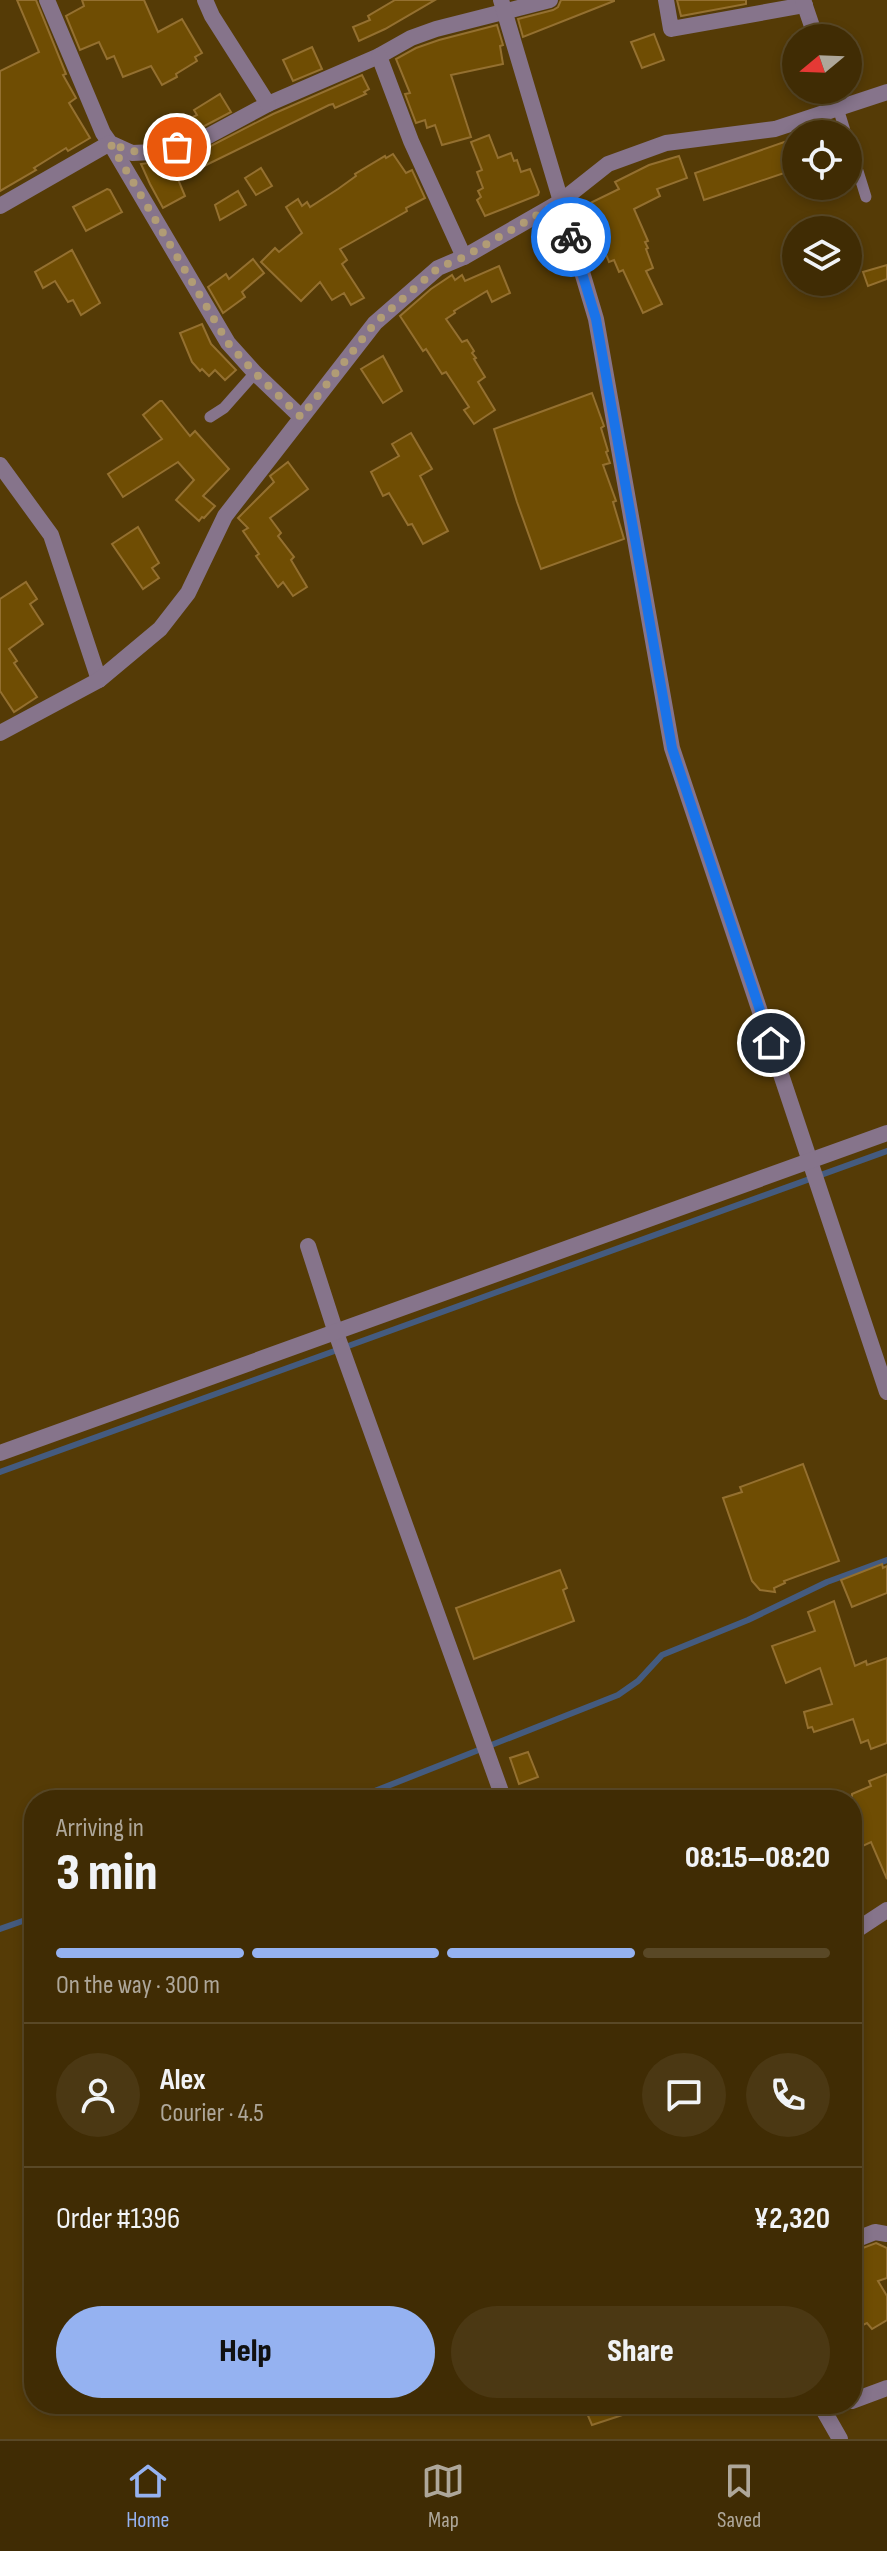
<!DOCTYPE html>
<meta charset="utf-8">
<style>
body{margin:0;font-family:"Sofia Sans Condensed",sans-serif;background:#4b3813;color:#f1f3f6;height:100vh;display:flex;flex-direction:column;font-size:30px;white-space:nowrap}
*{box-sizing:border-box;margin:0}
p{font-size:26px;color:#aea79a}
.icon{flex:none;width:44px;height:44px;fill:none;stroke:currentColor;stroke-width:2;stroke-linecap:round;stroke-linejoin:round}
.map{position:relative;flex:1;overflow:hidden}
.drawer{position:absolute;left:24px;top:1790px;width:838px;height:624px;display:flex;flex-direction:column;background:#402c04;border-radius:32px;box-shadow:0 4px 12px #0003,0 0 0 2px #594826}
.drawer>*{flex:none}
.needle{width:52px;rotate:251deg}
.tools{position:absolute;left:782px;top:24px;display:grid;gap:16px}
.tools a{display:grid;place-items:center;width:80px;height:80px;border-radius:50%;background:#402c04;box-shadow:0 4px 12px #0003,0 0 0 2px #594826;font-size:40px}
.pin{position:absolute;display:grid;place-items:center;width:68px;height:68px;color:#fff;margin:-34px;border:4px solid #fff;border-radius:50%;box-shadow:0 2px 8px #0007}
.courier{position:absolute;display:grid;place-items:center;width:80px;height:80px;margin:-40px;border:6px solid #1a73e8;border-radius:50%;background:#fff;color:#222;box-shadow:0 2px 10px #0007}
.headline em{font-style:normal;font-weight:800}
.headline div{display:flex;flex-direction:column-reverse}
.headline{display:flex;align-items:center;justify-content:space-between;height:136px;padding:0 32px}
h1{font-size:52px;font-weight:800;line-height:60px}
.bar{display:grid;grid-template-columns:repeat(4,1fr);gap:12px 8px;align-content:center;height:96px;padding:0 32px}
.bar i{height:10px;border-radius:6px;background:#594826}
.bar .selected{background:#95b2f1}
.bar p{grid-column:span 4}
.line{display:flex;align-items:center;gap:20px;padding:0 32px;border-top:2px solid #594826}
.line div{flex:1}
.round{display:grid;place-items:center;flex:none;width:84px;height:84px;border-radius:42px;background:#4b3813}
.cta{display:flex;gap:16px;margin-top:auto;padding:16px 32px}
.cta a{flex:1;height:92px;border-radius:48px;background:#95b2f1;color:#111;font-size:32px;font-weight:800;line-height:92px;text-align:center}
.cta a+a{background:#4b3813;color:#f1f3f6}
.tab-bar{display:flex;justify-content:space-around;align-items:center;height:112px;border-top:2px solid #594826;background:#402c04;font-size:22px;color:#aea79a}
.tab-bar a{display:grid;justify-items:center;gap:4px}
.tab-bar .selected{color:#95b2f1}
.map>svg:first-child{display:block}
</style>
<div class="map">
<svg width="887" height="2439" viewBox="0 0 887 2439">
<rect width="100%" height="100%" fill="#553b06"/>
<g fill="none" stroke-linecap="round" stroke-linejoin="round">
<g stroke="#445b7f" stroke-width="6">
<polyline points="0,1472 887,1151"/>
<polyline points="352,1800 618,1695 638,1681 662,1655 748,1620 827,1582 887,1560"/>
<polyline points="0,1929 34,1917"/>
</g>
</g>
<g fill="#6f4d03" stroke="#947030" stroke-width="2">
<polygon points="17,0 36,0 66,74 63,75 76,98 69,103 90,138 68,151 66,148 34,168 36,170 0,191 0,71 39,52"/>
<polygon points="82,0 144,0 158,32 182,19 202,53 195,57 197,61 176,74 177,77 162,85 151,66 123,77 114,56 107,59 99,42 80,50 66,16 84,6"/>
<polygon points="395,0 435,0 385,29 359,41 353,27 370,20 368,16"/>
<polygon points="561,0 614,0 614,1 523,37 518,19 553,10 558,7"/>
<polygon points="677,0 746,0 746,4 681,16"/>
<polygon points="497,25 503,45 500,46 503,64 451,75 471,137 442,145 435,125 427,128 425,120 416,123 405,94 410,93 396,59 416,48 439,40"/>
<polygon points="654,34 664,60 642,68 631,42"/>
<polygon points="312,47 322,69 293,81 283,60"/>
<polygon points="362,75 369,89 364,92 366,94 335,108 333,104 329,105 202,167 197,153 273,114"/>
<polygon points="220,94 231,112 195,131 164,138 159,133 197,115 194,110"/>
<polygon points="489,135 498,158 511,153 514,161 517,160 521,172 530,169 539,192 538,195 485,216 477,200 481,197 478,191 483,188 477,172 482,170 471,142"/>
<polygon points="796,138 796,169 704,200 695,173"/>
<polygon points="393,154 406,173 412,170 425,198 406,208 407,211 340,249 347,260 342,264 364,298 351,305 344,293 332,300 320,282 301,301 261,262 275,248 279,252 302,233 286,207 298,199 302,206 307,202 310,207 338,189 356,176 355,174 385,156 386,158"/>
<polygon points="679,156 687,178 657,189 660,196 634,209 648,241 645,242 648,248 646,249 653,268 646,271 662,304 643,313 623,270 619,272 614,260 609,262 598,235 593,237 580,208 619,189 615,182 649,165"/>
<polygon points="170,160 185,196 163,208 150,184 141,164"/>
<polygon points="261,168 272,186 256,195 245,178"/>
<polygon points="107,189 110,190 122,212 86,231 73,207"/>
<polygon points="238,191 246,205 220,220 215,205"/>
<polygon points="72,250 100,303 81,315 73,300 68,302 55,281 43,288 35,272"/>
<polygon points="253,259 264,273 242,292 245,297 223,313 208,287 226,274 229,279"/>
<polygon points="887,265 887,279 868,286 863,272"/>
<polygon points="499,266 510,293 492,302 487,291 454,311 455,313 446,319 462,342 467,340 474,351 472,353 476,358 474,359 485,377 478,382 495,410 474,424 464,410 469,407 446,372 442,374 426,349 423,351 400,316 431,289 452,275 455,280 462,275 465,281"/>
<polygon points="202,324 211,344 236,370 225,380 215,370 209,376 202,369 200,371 192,362 180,333"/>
<polygon points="383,356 402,391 383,403 361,369"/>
<polygon points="592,393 604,426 601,428 608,451 606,452 610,463 603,465 616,501 613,502 624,539 541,569 517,502 494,429"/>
<polygon points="160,401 162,401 190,436 195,431 229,469 203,496 215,506 204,518 202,517 199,521 176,500 194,480 178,462 123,497 108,474 162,439 143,415"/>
<polygon points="411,433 432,469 420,476 448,531 423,544 412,524 408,525 389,493 383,496 371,472 399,456 392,444"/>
<polygon points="288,462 308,489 270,518 281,533 278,536 294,557 291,560 307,587 293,596 283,582 278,587 256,556 259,554 243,531 248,528 238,518 274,482 270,476"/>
<polygon points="138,527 159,563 152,568 159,578 143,589 112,544"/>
<polygon points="26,582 37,599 30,604 43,624 9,649 17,661 14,663 37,697 14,712 0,691 0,599"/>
<polygon points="803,1464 839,1561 784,1581 785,1583 774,1588 775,1592 760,1590 752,1581 723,1498 742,1492 740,1487"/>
<polygon points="882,1564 883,1568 887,1566 887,1593 852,1607 841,1580"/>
<polygon points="560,1570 567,1588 563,1590 574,1621 474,1659 456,1608"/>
<polygon points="834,1601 855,1666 866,1661 867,1665 887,1658 887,1743 871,1749 868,1740 861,1743 853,1719 814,1732 812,1727 808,1728 804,1712 832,1704 820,1668 786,1683 772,1646 815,1631 808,1612"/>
<polygon points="528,1752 538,1777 519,1784 510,1758"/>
<polygon points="887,1774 887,1879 871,1842 852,1851 852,1794 871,1786 869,1781"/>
<polygon points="876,2243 887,2248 887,2278 878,2281 887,2296 887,2320 872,2329 867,2323 863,2325 855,2312 860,2309 852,2298 852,2252"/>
<polygon points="583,2404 650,2404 650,2406 592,2425"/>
</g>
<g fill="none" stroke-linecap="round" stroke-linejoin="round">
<g stroke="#86748b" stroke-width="11">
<polyline points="838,108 846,134"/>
<polyline points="848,139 866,197"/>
<polyline points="210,417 224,408 255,373"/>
</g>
<g stroke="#86748b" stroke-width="16">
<polyline points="47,0 103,133 110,143 132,153 155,152 199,141 268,104 379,56 411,38 436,29 550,0"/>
<polyline points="205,0 212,16 268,104"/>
<polyline points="501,0 596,319 672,748 887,1392"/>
<polyline points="666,0 671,29 805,5"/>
<polyline points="803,0 816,38"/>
<polyline points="379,56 411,141 464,257"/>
<polyline points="832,90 838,108"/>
<polyline points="0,206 110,143 228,343 255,373 301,417"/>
<polyline points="0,465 51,535 99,680"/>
<polyline points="0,733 99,680 160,629 188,593 225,516 375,323 438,268 464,257 560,202 608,164 666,143 775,129 887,92"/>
<polyline points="852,1933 887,1910"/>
<polyline points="852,2241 875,2232 887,2234"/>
<polyline points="852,2401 887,2388"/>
</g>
<g stroke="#86748b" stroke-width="16">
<polyline points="308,1246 336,1333 504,1800"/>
<polyline points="0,1453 887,1133"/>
<polyline points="820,2404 840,2439"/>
</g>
</g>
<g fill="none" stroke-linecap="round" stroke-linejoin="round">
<path stroke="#b19c75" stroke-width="8" stroke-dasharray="0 14.4" d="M177,147C148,154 137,155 110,143L228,343L255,373L301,417L375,323L438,268L464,257L560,202L571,237"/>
<polyline stroke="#1a73e8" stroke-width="10" points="571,237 596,319 672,748 771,1043"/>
</g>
</svg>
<div class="tools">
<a><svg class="needle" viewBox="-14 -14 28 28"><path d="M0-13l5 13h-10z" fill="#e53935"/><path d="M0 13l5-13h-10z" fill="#aea79a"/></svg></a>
<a><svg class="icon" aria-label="locate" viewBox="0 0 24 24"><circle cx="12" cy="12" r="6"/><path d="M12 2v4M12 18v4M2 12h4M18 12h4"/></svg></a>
<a><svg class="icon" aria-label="layers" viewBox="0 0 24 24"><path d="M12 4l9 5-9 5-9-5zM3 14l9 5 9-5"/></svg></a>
</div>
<div class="pin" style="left:177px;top:147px;background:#ea580c"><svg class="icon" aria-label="bag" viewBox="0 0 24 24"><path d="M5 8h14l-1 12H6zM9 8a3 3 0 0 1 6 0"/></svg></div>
<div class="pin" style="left:771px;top:1043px;background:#1f2937"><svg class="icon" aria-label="home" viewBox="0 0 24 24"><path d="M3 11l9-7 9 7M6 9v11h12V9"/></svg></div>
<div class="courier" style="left:571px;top:237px"><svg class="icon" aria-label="bike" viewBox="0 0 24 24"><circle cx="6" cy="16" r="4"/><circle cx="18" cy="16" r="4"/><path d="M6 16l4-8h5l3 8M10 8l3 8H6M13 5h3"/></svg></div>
<section class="drawer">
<div class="headline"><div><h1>3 min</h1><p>Arriving in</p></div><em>08:15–08:20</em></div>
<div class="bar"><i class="selected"></i><i class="selected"></i><i class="selected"></i><i></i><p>On the way · 300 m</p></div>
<div class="line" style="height:144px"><a class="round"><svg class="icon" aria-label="person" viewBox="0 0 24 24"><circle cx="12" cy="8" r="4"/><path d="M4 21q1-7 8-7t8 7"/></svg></a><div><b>Alex</b><p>Courier · 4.5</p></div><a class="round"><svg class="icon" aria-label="chat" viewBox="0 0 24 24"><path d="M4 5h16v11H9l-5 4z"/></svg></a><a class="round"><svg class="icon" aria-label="phone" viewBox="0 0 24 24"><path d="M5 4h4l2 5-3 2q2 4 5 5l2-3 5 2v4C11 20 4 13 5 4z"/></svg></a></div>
<div class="line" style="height:104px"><div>Order #1396</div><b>¥2,320</b></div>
<div class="cta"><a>Help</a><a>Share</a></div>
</section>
</div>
<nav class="tab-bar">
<a class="selected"><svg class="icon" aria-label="home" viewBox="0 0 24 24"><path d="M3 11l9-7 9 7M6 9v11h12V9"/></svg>Home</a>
<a><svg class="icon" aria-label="map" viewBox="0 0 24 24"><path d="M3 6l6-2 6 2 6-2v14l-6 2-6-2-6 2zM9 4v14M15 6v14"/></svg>Map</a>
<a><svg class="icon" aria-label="saved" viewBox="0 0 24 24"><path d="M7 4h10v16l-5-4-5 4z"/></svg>Saved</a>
</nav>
